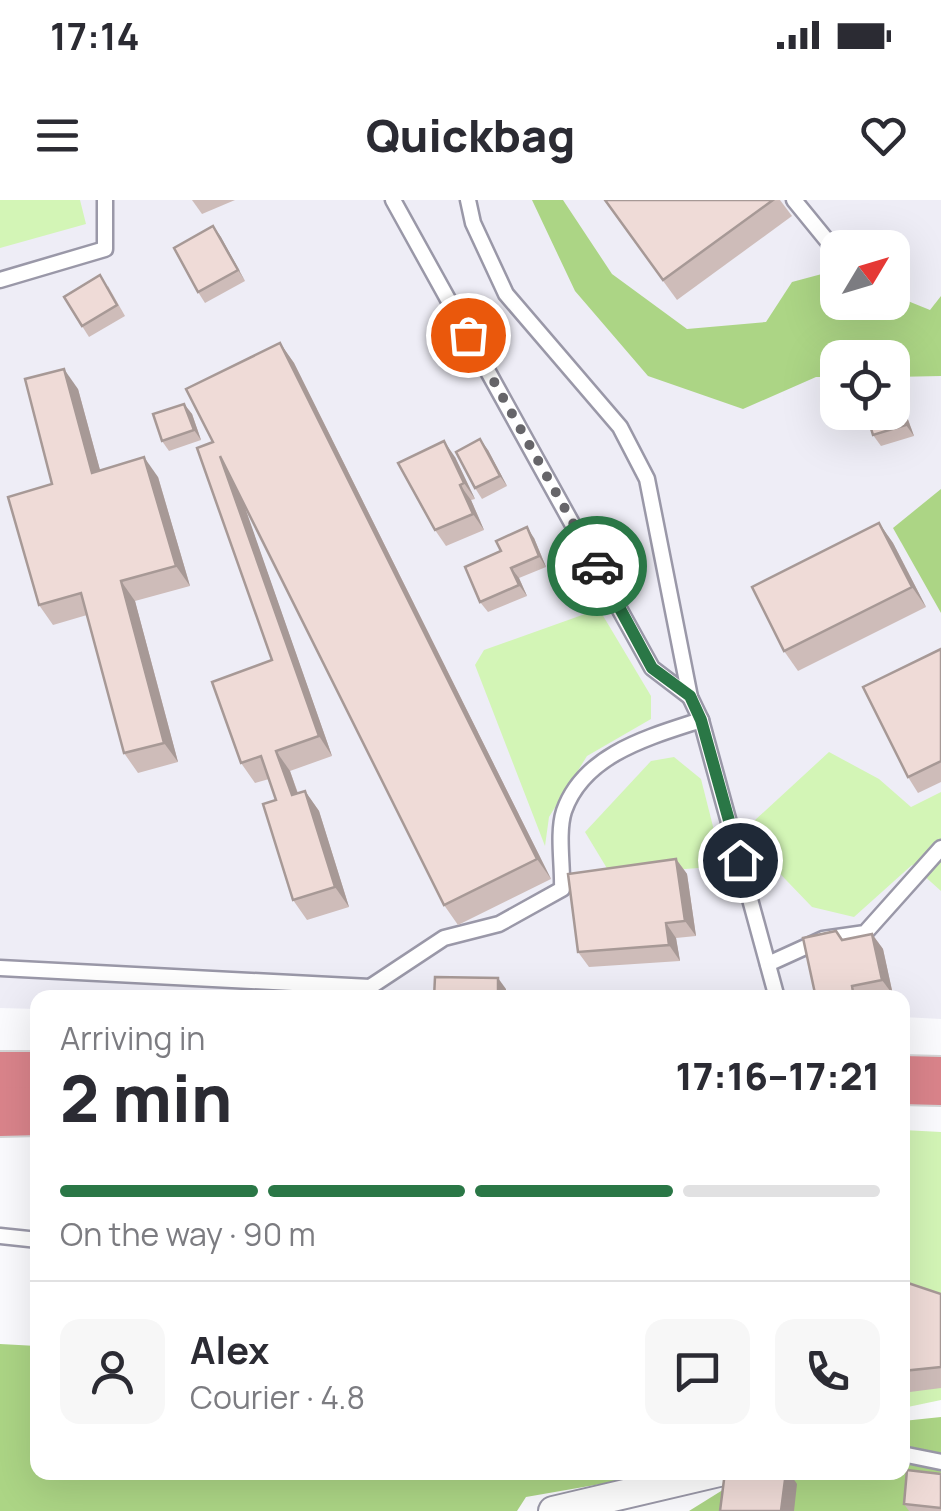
<!DOCTYPE html>
<meta charset="utf-8">
<style>
body{margin:0;font-family:Manrope,sans-serif;background:#f7f7f7;color:#2b2b33;height:100vh;display:flex;flex-direction:column;font-size:38px;white-space:nowrap}
*{box-sizing:border-box;margin:0}
p{font-size:32px;color:#7c7c81}
.icon{flex:none;width:55px;height:55px;fill:none;stroke:currentColor;stroke-width:2;stroke-linecap:round;stroke-linejoin:round}
.map{position:relative;flex:1;overflow:hidden}
.panel{position:absolute;left:30px;top:790px;width:880px;height:490px;display:flex;flex-direction:column;background:#fff;border-radius:20px;box-shadow:0 10px 40px #0002}
.panel>*{flex:none}
.needle{width:65px;rotate:52deg}
.fabs{position:absolute;left:820px;top:30px;display:grid;gap:20px}
.fabs a{display:grid;place-items:center;width:90px;height:90px;border-radius:20px;background:#fff;box-shadow:0 10px 40px #0002;font-size:50px}
.pin{position:absolute;display:grid;place-items:center;width:85px;height:85px;color:#fff;margin:-42px;border:5px solid #fff;border-radius:50%;box-shadow:0 2px 10px #0007}
.courier{position:absolute;display:grid;place-items:center;width:100px;height:100px;margin:-50px;border:8px solid #2a7746;border-radius:50%;background:#fff;color:#222;box-shadow:0 2px 12px #0007}
.head em{font-style:normal;font-weight:800}
.head div{display:flex;flex-direction:column-reverse}
.head{display:flex;align-items:center;justify-content:space-between;height:170px;padding:0 30px}
h1{font-size:65px;font-weight:800;line-height:75px}
.bar{display:grid;grid-template-columns:repeat(4,1fr);gap:15px 10px;align-content:center;height:120px;padding:0 30px}
.bar i{height:12px;border-radius:8px;background:#e1e1e2}
.bar .on{background:#2a7746}
.bar p{grid-column:span 4}
.line{display:flex;align-items:center;gap:25px;padding:0 30px;border-top:2px solid #e1e1e2}
.line div{flex:1}
.round{display:grid;place-items:center;flex:none;width:105px;height:105px;border-radius:20px;background:#f7f7f7}
.status{display:flex;justify-content:space-between;align-items:center;height:70px;padding:0 50px;background:#fff;direction:ltr}
.status svg{height:28px;fill:currentColor}
header{display:flex;justify-content:space-between;align-items:center;height:130px;padding:0 30px;background:#fff;font-size:45px;font-weight:800}
.map>svg:first-child{display:block}
</style>
<div class="status"><b>17:14</b><svg viewBox="0 0 49 12"><path d="M0 12V9h3v3zM5 12V6h3v6zM10 12V3h3v9zM15 12V0h3v12zM26 1h20v11H26zM47 4h2v5h-2z"/></svg></div>
<header><svg class="icon" aria-label="menu" viewBox="0 0 24 24"><path d="M4 6h16M4 12h16M4 18h16"/></svg>Quickbag<svg class="icon" aria-label="heart" viewBox="0 0 24 24"><path d="M12 20l-8-8c-3-5 5-10 8-4 3-6 11-1 8 4z"/></svg></header>
<div class="map">
<svg width="941" height="1311" viewBox="0 0 941 1311">
<rect width="100%" height="100%" fill="#fbfbfe"/>
<path fill="#eeedf6" fill-rule="evenodd" d="M0,0H941V819L903,817L902,798H38L37,809L0,808ZM838,48H892V102H838ZM838,158H892V212H838Z"/>
<g fill="#d3f5b6">
<polygon points="0,0 80,0 86,24 0,48"/>
<polygon points="599,409 651,496 651,519 587,556 549,617 545,646 475,465 484,450"/>
<polygon points="829,552 879,579 911,607 941,592 941,691 912,665 854,717 812,707 741,633"/>
<polygon points="674,557 701,579 723,666 611,675 585,632 651,561"/>
<polygon points="903,930 941,932 941,1200 903,1208"/>
</g>
<g fill="#acd585">
<polygon points="532,0 563,0 612,74 687,129 766,122 792,82 833,71 837,73 838,102 892,102 893,95 930,110 941,96 941,176 893,177 892,158 838,158 837,177 816,177 743,209 648,176 575,91"/>
<polygon points="941,289 941,413 893,328"/>
<polygon points="0,1144 37,1146 38,1272 664,1273 526,1297 517,1311 0,1311"/>
<polygon points="941,1217 941,1311 689,1311 750,1273 902,1272 903,1221"/>
</g>
<g fill="none" stroke-linecap="round" stroke-linejoin="round">
<defs>
<g id="service">
<polyline points="393,0 652,468 690,497"/>
<polyline points="468,0 473,23 506,94 620,227 647,279 690,497 701,520 777,798"/>
<polyline points="794,0 834,49"/>
<polyline points="0,80 105,49 105,0"/>
<polyline points="768,764 823,739 865,733 941,648"/>
<path d="M0,768L370,787L444,738L499,724L562,689C563,666 557,633 564,611C584,554 649,537 701,520"/>
<polyline points="0,1036 38,1040"/>
<polyline points="902,1254 941,1262"/>
</g>
<polyline id="minor" points="553,1311 719,1272"/>
<g id="trunk">
<polyline points="0,876 38,876"/>
<polyline points="902,880 941,881"/>
<polyline points="0,912 38,911"/>
</g>
</defs>
<use href="#service" stroke="#9a98a8" stroke-width="19"/>
<use href="#minor" stroke="#9a98a8" stroke-width="32"/>
<use href="#trunk" stroke="#d5d5d6" stroke-width="52"/>
<use href="#service" stroke="#fff" stroke-width="14"/>
<use href="#minor" stroke="#fff" stroke-width="28"/>
<use href="#trunk" stroke="#da848b" stroke-width="48"/>
</g>
<g fill="#cebcb9">
<polygon points="192,0 235,0 202,14"/>
<polygon points="604,0 780,0 792,16 677,100"/>
<polygon points="213,26 245,81 205,103 198,92"/>
<polygon points="108,86 125,116 89,137 82,126"/>
<polygon points="280,143 294,163 551,679 458,725 444,705 243,303 332,556 290,571 298,593 305,591 319,611 349,707 307,720 293,700 276,600 269,579 255,583 241,563 272,460 213,242"/>
<polygon points="896,187 914,236 881,246 873,235"/>
<polygon points="78,189 100,270 158,277 190,386 135,401 178,562 138,573 124,553 87,415 53,425 39,405"/>
<polygon points="184,204 192,214 201,240 169,251 162,241"/>
<polygon points="488,250 507,286 482,299 475,288"/>
<polygon points="455,257 475,299 471,300 484,330 446,346 435,330"/>
<polygon points="879,323 893,343 926,407 798,471 784,451"/>
<polygon points="534,338 546,367 519,378 527,396 488,412 480,402"/>
<polygon points="941,449 941,582 918,593 908,577"/>
<polygon points="676,659 687,674 696,736 676,738 680,761 589,767 578,752"/>
<polygon points="872,734 883,749 893,795 882,798 816,798 842,740"/>
<polygon points="902,1081 941,1094 941,1188 902,1193"/>
<polygon points="941,1274 941,1311 909,1311 904,1304"/>
</g>
<g fill="#a79996">
<polygon points="213,26 221,37 245,81 238,70"/>
<polygon points="280,143 294,163 551,679 537,659"/>
<polygon points="64,169 78,189 106,292 92,273"/>
<polygon points="892,182 896,187 914,236 906,225 892,187"/>
<polygon points="184,204 192,214 201,240 194,230"/>
<polygon points="480,239 488,250 507,286 500,276"/>
<polygon points="444,241 455,257 475,299 464,283"/>
<polygon points="220,256 234,276 332,556 319,536"/>
<polygon points="144,257 158,277 190,386 176,366"/>
<polygon points="460,285 471,300 484,330 473,314"/>
<polygon points="879,323 893,343 926,407 912,387"/>
<polygon points="527,327 534,338 546,367 539,356"/>
<polygon points="511,368 519,378 527,396 519,385"/>
<polygon points="121,381 135,401 178,562 164,543"/>
<polygon points="276,551 290,571 305,615 292,595"/>
<polygon points="305,591 319,611 349,707 335,687"/>
<polygon points="676,659 687,674 696,736 685,721"/>
<polygon points="666,723 676,738 680,761 669,745"/>
<polygon points="872,734 883,749 893,795 882,780"/>
<polygon points="498,778 506,789 506,798 498,798"/>
<polygon points="786,1272 789,1272 797,1284 794,1311 781,1311"/>
</g>
<g fill="#efdbd7" stroke="#a79996" stroke-width="2.5">
<polygon points="605,0 773,0 663,80"/>
<polygon points="213,26 238,70 198,92 174,48"/>
<polygon points="100,75 117,105 82,126 64,97"/>
<polygon points="280,143 537,659 444,705 220,256 319,536 276,551 292,595 305,591 335,687 293,700 263,604 276,600 261,556 241,563 212,482 272,460 197,248 213,242 186,189"/>
<polygon points="64,169 92,273 144,257 176,366 121,381 164,543 124,553 81,393 39,405 8,297 52,284 25,179"/>
<polygon points="892,187 906,225 873,235 866,212 892,212"/>
<polygon points="184,204 194,230 162,241 153,214"/>
<polygon points="480,239 500,276 475,288 456,252"/>
<polygon points="444,241 464,283 460,285 473,314 435,330 398,263"/>
<polygon points="879,323 912,387 784,451 752,387"/>
<polygon points="527,327 539,356 511,368 519,385 480,402 465,367 501,351 496,341"/>
<polygon points="941,449 941,561 908,577 863,487"/>
<polygon points="676,659 685,721 666,723 669,745 578,752 568,674"/>
<polygon points="836,731 842,740 872,734 882,780 852,786 854,798 816,798 803,738"/>
<polygon points="435,777 498,778 498,798 434,798"/>
<polygon points="902,1081 941,1094 941,1167 902,1171"/>
<polygon points="907,1270 941,1274 941,1308 904,1304"/>
<polygon points="725,1272 786,1272 781,1311 720,1311"/>
</g>
<g fill="none" stroke-linecap="round" stroke-linejoin="round">
<polyline stroke="#666569" stroke-width="10" stroke-dasharray="0 18" points="468,135 597,366"/>
<polyline stroke="#2a7746" stroke-width="12" points="597,366 652,468 690,496 701,520 740,660"/>
</g>
</svg>
<div class="fabs">
<a><svg class="needle" viewBox="-14 -14 28 28"><path d="M0-13l5 13h-10z" fill="#e53935"/><path d="M0 13l5-13h-10z" fill="#7c7c81"/></svg></a>
<a><svg class="icon" aria-label="locate" viewBox="0 0 24 24"><circle cx="12" cy="12" r="6"/><path d="M12 2v4M12 18v4M2 12h4M18 12h4"/></svg></a>
</div>
<div class="pin" style="left:468px;top:135px;background:#ea580c"><svg class="icon" aria-label="bag" viewBox="0 0 24 24"><path d="M5 8h14l-1 12H6zM9 8a3 3 0 0 1 6 0"/></svg></div>
<div class="pin" style="left:740px;top:660px;background:#1f2937"><svg class="icon" aria-label="home" viewBox="0 0 24 24"><path d="M3 11l9-7 9 7M6 9v11h12V9"/></svg></div>
<div class="courier" style="left:597px;top:366px"><svg class="icon" aria-label="car" viewBox="0 0 24 24"><path d="M5 17H2v-5l4-1 3-4h7l3 4 3 1v5h-3M9 17h6M6 11h13"/><circle cx="7" cy="17" r="2"/><circle cx="17" cy="17" r="2"/></svg></div>
<section class="panel">
<div class="head"><div><h1>2 min</h1><p>Arriving in</p></div><em>17:16–17:21</em></div>
<div class="bar"><i class="on"></i><i class="on"></i><i class="on"></i><i></i><p>On the way · 90 m</p></div>
<div class="line" style="height:180px"><a class="round"><svg class="icon" aria-label="person" viewBox="0 0 24 24"><circle cx="12" cy="8" r="4"/><path d="M4 21q1-7 8-7t8 7"/></svg></a><div><b>Alex</b><p>Courier · 4.8</p></div><a class="round"><svg class="icon" aria-label="chat" viewBox="0 0 24 24"><path d="M4 5h16v11H9l-5 4z"/></svg></a><a class="round"><svg class="icon" aria-label="phone" viewBox="0 0 24 24"><path d="M5 4h4l2 5-3 2q2 4 5 5l2-3 5 2v4C11 20 4 13 5 4z"/></svg></a></div>
</section>
</div>
